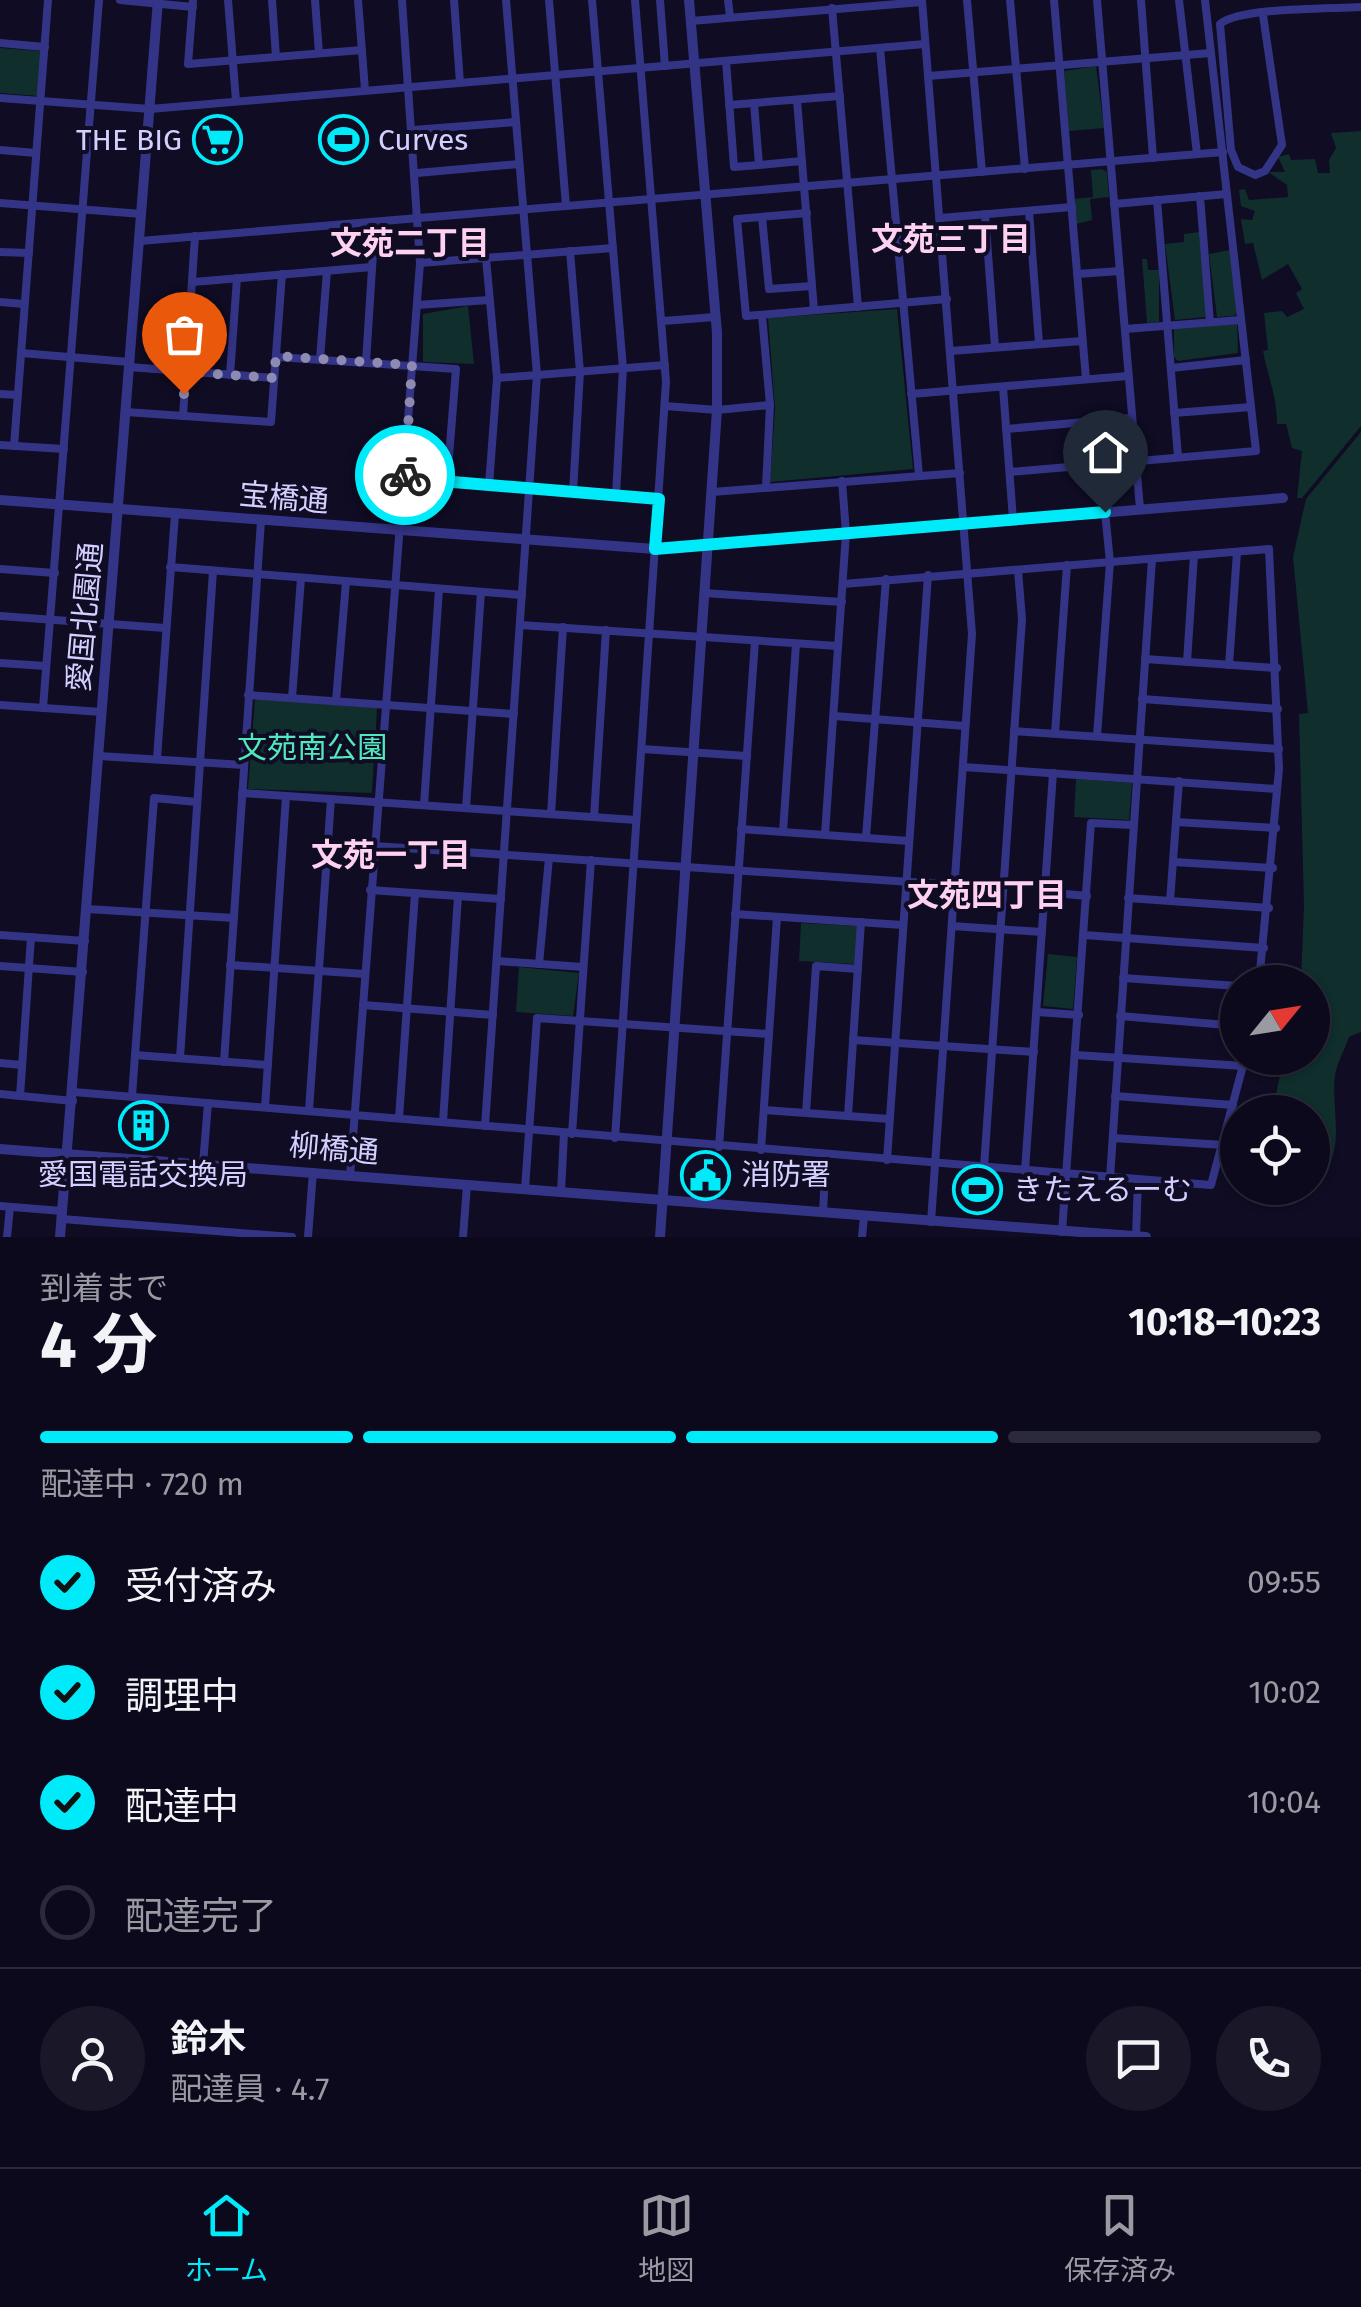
<!DOCTYPE html>
<html lang="ja">
<meta charset="utf-8">
<style>
body{margin:0;font-family:"Fira Sans","Noto Sans JP",sans-serif;background:#191728;color:#f1f3f6;height:100vh;display:flex;flex-direction:column;font-size:38px;white-space:nowrap}
*{box-sizing:border-box;margin:0}
p{font-size:32px;color:#9a9aa3}
.icon{flex:none;width:55px;height:55px;fill:none;stroke:currentColor;stroke-width:2;stroke-linecap:round;stroke-linejoin:round}
.map{position:relative;height:1237px;overflow:hidden}
.details{display:flex;flex-direction:column;background:#0b091b;flex:1}
.details>*{flex:none}
.needle{width:65px;rotate:60deg}
.controls{position:absolute;left:1220px;top:965px;display:grid;gap:20px}
.controls a{display:grid;place-items:center;width:110px;height:110px;border-radius:50%;background:#0b091b;box-shadow:0 2px 8px #0004,0 0 0 2px #2b2a3a;font-size:50px}
.pin{position:absolute;display:grid;place-items:center;width:85px;height:85px;color:#fff;margin:-102px -42px;border-radius:50% 50% 50% 0;rotate:-45deg;box-shadow:0 0 10px #0007}
.pin .icon{rotate:45deg}
.courier{position:absolute;display:grid;place-items:center;width:100px;height:100px;margin:-50px;border:8px solid #00ebfa;border-radius:50%;background:#fff;color:#222;box-shadow:0 2px 12px #0007}
.summary em{font-style:normal;font-weight:700}
.summary div{display:flex;flex-direction:column-reverse}
.summary{display:flex;align-items:center;justify-content:space-between;height:170px;padding:0 40px}
h1{font-size:65px;font-weight:700;line-height:75px}
.bar{display:grid;grid-template-columns:repeat(4,1fr);gap:15px 10px;align-content:center;height:120px;padding:0 40px}
.bar i{height:12px;border-radius:8px;background:#2b2a3a}
.bar .on{background:#00ebfa}
.bar p{grid-column:span 4}
.line{display:flex;align-items:center;gap:25px;padding:0 40px;border-top:2px solid #2b2a3a}
.line div{flex:1}
.round{display:grid;place-items:center;flex:none;width:105px;height:105px;border-radius:52px;background:#191728}
ol{padding:0 40px;list-style:none}
li{display:flex;align-items:center;gap:30px;height:110px}
li p{margin-inline-start:auto}
li .icon{padding:10px;border-radius:50%;background:#00ebfa;color:#111;stroke-width:4}
li:last-child{color:#9a9aa3}
li i{width:55px;height:55px;border:5px solid #2b2a3a;border-radius:50%}
.menu{display:flex;justify-content:space-around;align-items:center;height:140px;border-top:2px solid #2b2a3a;background:#0b091b;font-size:28px;color:#9a9aa3}
.menu a{display:grid;justify-items:center;gap:5px}
.menu .on{color:#00ebfa}
.map>svg:first-child{display:block}
</style>
<div class="map">
<svg width="1361" height="1237" viewBox="0 0 1361 1237">
<rect width="100%" height="100%" fill="#0f0c24"/>
<g fill="#0f2e2c">
<polygon points="0,48 41,51 38,96 0,93"/>
<polygon points="1096,66 1104,128 1069,131 1064,71"/>
<path d="M1361,131V426L1302,498H1297L1302,451L1292,448L1286,424H1277C1277,397 1268,377 1263,351L1268,350L1264,313L1282,311L1287,317L1304,309L1296,293L1302,289L1288,264L1262,280L1253,243L1245,244L1241,219L1252,220L1255,211L1241,206L1239,190L1245,189L1249,200L1288,197L1287,185L1268,172H1285L1278,157L1289,154L1291,160L1315,159L1318,173H1330L1329,160L1336,148L1331,133Z"/>
<polygon points="1102,169 1107,172 1109,197 1090,199 1092,220 1076,224 1074,199 1093,197 1091,170"/>
<polygon points="1199,232 1206,317 1175,320 1165,244 1184,242 1184,234"/>
<polygon points="1230,250 1237,312 1234,316 1217,317 1209,254"/>
<polygon points="1142,259 1147,259 1148,270 1159,270 1159,322 1147,323"/>
<polygon points="468,306 474,364 423,362 423,314"/>
<polygon points="897,309 913,469 770,482 775,409 768,318"/>
<polygon points="1237,324 1238,353 1178,361 1174,357 1174,329"/>
<path d="M1361,432V1032L1349,1037C1345,1049 1337,1063 1335,1075C1330,1109 1350,1160 1313,1180L1312,1112H1272L1284,1058H1312V982H1301L1304,906L1299,714L1308,713L1293,557L1306,499Z"/>
<polygon points="255,699 377,708 372,793 248,789"/>
<polygon points="1076,779 1132,783 1129,820 1074,817"/>
<polygon points="801,923 858,926 855,964 799,961"/>
<polygon points="1048,954 1077,957 1073,1009 1043,1006"/>
<polygon points="519,967 579,973 573,1016 516,1012"/>
</g>
<g fill="none" stroke-linecap="round" stroke-linejoin="round">
<g stroke="#343487" stroke-width="8">
<polyline points="120,0 193,7"/>
<polyline points="193,0 188,64 362,50"/>
<polyline points="228,0 236,101"/>
<polyline points="272,0 276,57"/>
<polyline points="315,0 319,53"/>
<polyline points="358,0 365,90"/>
<polyline points="454,0 460,83"/>
<polyline points="549,0 566,206"/>
<polyline points="592,0 623,368 616,495"/>
<polyline points="660,0 665,66"/>
<polyline points="728,0 730,17"/>
<polyline points="922,0 972,634 931,1222"/>
<polyline points="967,0 982,172"/>
<polyline points="1010,0 1025,169"/>
<polyline points="1054,0 1086,379"/>
<polyline points="1097,0 1140,509"/>
<polyline points="1141,0 1153,158"/>
<polyline points="1179,0 1197,154"/>
<polyline points="832,8 858,307"/>
<path d="M1263,15L1282,145L1265,171L1255,175L1238,167L1231,150L1220,24C1241,7 1330,9 1361,7"/>
<polyline points="691,21 922,2"/>
<polyline points="0,43 45,47"/>
<polyline points="880,48 919,475"/>
<polyline points="726,61 734,167 759,165 754,103"/>
<polyline points="928,76 1211,53"/>
<polyline points="0,98 150,109 925,44"/>
<polyline points="797,100 814,310"/>
<polyline points="729,105 840,96"/>
<polyline points="413,130 516,122"/>
<polyline points="0,150 36,153"/>
<polyline points="759,165 802,161"/>
<polyline points="417,173 519,164"/>
<polyline points="1200,196 1210,322"/>
<polyline points="1157,200 1178,457"/>
<polyline points="0,203 142,214"/>
<polyline points="1114,204 1227,194"/>
<polyline points="1029,211 1039,343"/>
<polyline points="807,213 737,219 746,316 947,299"/>
<polyline points="985,214 995,347"/>
<polyline points="762,217 769,289 812,286"/>
<polyline points="940,218 1072,207"/>
<polyline points="140,241 1223,152"/>
<polyline points="570,251 580,372 573,492"/>
<polyline points="0,252 29,253"/>
<polyline points="486,258 497,378 489,485"/>
<polyline points="420,263 613,248"/>
<polyline points="1077,274 1120,271"/>
<polyline points="193,282 372,267"/>
<polyline points="0,302 24,304"/>
<polyline points="417,305 489,300"/>
<polyline points="762,315 770,405 766,487"/>
<polyline points="663,321 715,317"/>
<polyline points="1125,329 1241,320"/>
<polyline points="951,351 1082,341"/>
<polyline points="21,353 129,362"/>
<polyline points="277,357 456,369 447,482"/>
<polyline points="320,359 327,271"/>
<polyline points="366,362 375,222"/>
<polyline points="129,367 274,378"/>
<polyline points="1171,368 1246,360"/>
<polyline points="230,375 237,278"/>
<polyline points="497,378 665,365"/>
<polyline points="1003,387 1013,520"/>
<polyline points="0,394 18,395"/>
<polyline points="911,394 1128,376"/>
<polyline points="665,406 717,410 770,405"/>
<polyline points="126,412 271,422 282,274"/>
<polyline points="1174,413 1251,407"/>
<polyline points="183,416 195,236"/>
<polyline points="1006,429 1131,418"/>
<polyline points="0,445 64,449"/>
<polyline points="14,446 48,0"/>
<polyline points="1010,472 1256,451 1205,0"/>
<polyline points="405,478 659,499"/>
<polyline points="712,492 960,473"/>
<polyline points="170,567 522,595"/>
<polyline points="0,569 55,573"/>
<polyline points="843,584 1269,549 1279,769 1259,982"/>
<polyline points="704,593 842,602"/>
<polyline points="0,616 165,628"/>
<polyline points="520,625 838,646"/>
<polyline points="1145,659 1277,668"/>
<polyline points="1187,662 1194,555"/>
<polyline points="0,663 46,666"/>
<polyline points="1229,665 1237,552"/>
<polyline points="248,695 514,714"/>
<polyline points="292,698 301,578"/>
<polyline points="1142,699 1278,709"/>
<polyline points="336,701 346,582"/>
<polyline points="0,705 102,712"/>
<polyline points="43,708 99,0"/>
<polyline points="834,716 965,726"/>
<polyline points="1014,731 1279,749"/>
<polyline points="1055,733 1067,565"/>
<polyline points="1097,736 1110,562 1105,512"/>
<polyline points="642,749 747,756"/>
<polyline points="99,756 244,765"/>
<polyline points="157,758 175,514"/>
<polyline points="963,767 1277,789"/>
<polyline points="242,793 636,820"/>
<polyline points="424,805 439,589"/>
<polyline points="466,808 481,592"/>
<polyline points="551,814 563,627"/>
<polyline points="594,817 606,630"/>
<polyline points="1176,822 1276,828"/>
<polyline points="741,829 909,841"/>
<polyline points="783,832 796,644"/>
<polyline points="825,834 846,533 842,481"/>
<polyline points="866,837 886,579"/>
<polyline points="374,846 955,885"/>
<polyline points="1174,862 1273,868"/>
<polyline points="370,890 501,899"/>
<polyline points="1045,892 1087,896"/>
<polyline points="1128,898 1269,908"/>
<polyline points="1170,901 1179,781"/>
<polyline points="87,909 234,918"/>
<polyline points="735,914 903,925"/>
<polyline points="952,926 1042,932"/>
<polyline points="0,935 85,941"/>
<polyline points="1084,935 1264,948"/>
<polyline points="497,961 583,967"/>
<polyline points="539,964 549,858"/>
<polyline points="230,965 365,974"/>
<polyline points="0,966 83,972"/>
<polyline points="1123,978 1238,986"/>
<polyline points="363,1005 493,1015"/>
<polyline points="1037,1012 1079,1015"/>
<polyline points="1120,1016 1238,1026"/>
<polyline points="853,1040 1034,1052"/>
<polyline points="135,1055 268,1065"/>
<polyline points="1076,1055 1243,1066"/>
<polyline points="180,1058 213,571"/>
<polyline points="224,1062 261,521"/>
<polyline points="0,1063 22,1065"/>
<polyline points="73,1092 1211,1185 1245,1058"/>
<polyline points="0,1094 73,1101"/>
<polyline points="20,1096 31,937"/>
<polyline points="132,1096 154,798 197,802"/>
<polyline points="1115,1096 1233,1105"/>
<polyline points="265,1107 286,796"/>
<polyline points="309,1110 331,799"/>
<polyline points="764,1110 889,1119"/>
<polyline points="806,1113 816,966 858,969"/>
<polyline points="848,1116 861,922"/>
<polyline points="399,1118 415,893"/>
<polyline points="443,1122 458,896"/>
<polyline points="485,1126 537,375 506,0"/>
<polyline points="572,1134 591,860"/>
<polyline points="615,1138 666,382 635,0"/>
<polyline points="1113,1138 1224,1145"/>
<polyline points="719,1147 755,641"/>
<polyline points="761,1150 777,917"/>
<polyline points="887,1160 928,575"/>
<polyline points="203,1164 208,1103"/>
<polyline points="984,1167 1022,619 1018,570"/>
<polyline points="1025,1171 1053,773"/>
<polyline points="350,1176 420,263 402,0"/>
<polyline points="1110,1178 1152,559"/>
<polyline points="525,1189 537,1018 769,1034"/>
<polyline points="561,1192 564,1133"/>
<polyline points="0,1206 62,1211"/>
<polyline points="823,1212 826,1156"/>
<polyline points="62,1219 292,1237"/>
<polyline points="1062,1232 1091,823 1133,825"/>
<polyline points="1136,1236 1138,1180"/>
<polyline points="7,1237 10,1207"/>
<polyline points="308,1237 313,1172"/>
<polyline points="463,1237 467,1185"/>
<polyline points="862,1237 864,1216"/>
</g>
<g stroke="#343487" stroke-width="10">
<polyline points="0,500 655,549 1283,498"/>
<polyline points="0,1149 1146,1237"/>
<polyline points="60,1237 158,0"/>
<polyline points="660,1237 717,410 717,333 689,0"/>
</g>
</g>
<g fill="none" stroke-linecap="round" stroke-linejoin="round">
<polyline stroke="#8e8bb2" stroke-width="10" stroke-dasharray="0 18" points="184,394 186,372 274,378 276,356 412,365 405,475"/>
<polyline stroke="#00ebfa" stroke-width="12" points="405,475 405,478 659,499 655,549 1105,512"/>
</g>
<defs>
<symbol id="supermarket-ring" viewBox="-11 -11 22 22"><circle r="9.5" fill="#0f0c24" stroke="#00ebfa" stroke-width="1.5"/><path d="M-6-5.5h2.5l.6 2H6L4.5 2H-2.5L-4.4-4H-6ZM-1.5 3.2a1.3 1.3 0 1 0 .1 0ZM3 3.2a1.3 1.3 0 1 0 .1 0Z" fill="#00ebfa"/></symbol>
<symbol id="stadium-ring" viewBox="-11 -11 22 22"><circle r="9.5" fill="#0f0c24" stroke="#00ebfa" stroke-width="1.5"/><path d="M0-5a6.5 5 0 1 0 0 10a6.5 5 0 1 0 0-10ZM-3.5-1.8h7v3.6h-7Z" fill="#00ebfa"/></symbol>
<symbol id="building-ring" viewBox="-11 -11 22 22"><circle r="9.5" fill="#0f0c24" stroke="#00ebfa" stroke-width="1.5"/><path d="M-4-6H4V6H1V3H-1V6H-4ZM-2.5-4.3h1.7v1.8h-1.7ZM.8-4.3h1.7v1.8H.8ZM-2.5-1h1.7V.8h-1.7ZM.8-1h1.7V.8H.8Z" fill="#00ebfa"/></symbol>
<symbol id="civic-ring" viewBox="-11 -11 22 22"><circle r="9.5" fill="#0f0c24" stroke="#00ebfa" stroke-width="1.5"/><path d="M-.6-6.5H3V-4.5H.6V-3L4-1V1h2V6H-6V1h2V-1L-.6-3ZM-1.2 2.5V6h2.4V2.5Z" fill="#00ebfa"/></symbol>
</defs>
<g fill-rule="evenodd">
<use href="#supermarket-ring" x="190" y="112" width="55" height="55"/>
<use href="#stadium-ring" x="316" y="112" width="55" height="55"/>
<use href="#building-ring" x="116" y="1098" width="55" height="55"/>
<use href="#civic-ring" x="678" y="1148" width="55" height="55"/>
<use href="#stadium-ring" x="950" y="1162" width="55" height="55"/>
</g>
<g text-anchor="middle" stroke-width="8" stroke-linejoin="round" paint-order="stroke">
<g font-size="30" fill="#d3cfff" stroke="#0f0c24" text-anchor="start">
<text x="182" y="150" text-anchor="end">THE BIG</text>
<text x="378" y="150">Curves</text>
<text x="143" y="1185" text-anchor="middle">愛国電話交換局</text>
<text x="741" y="1185">消防署</text>
<text x="1013" y="1200">きたえるーむ</text>
</g>
<g font-size="30" fill="#d3cfff" stroke="#0f0c24">
<text transform="translate(284 498) rotate(5)" y="10">宝橋通</text>
<text transform="translate(85 617) rotate(-85)" y="10">愛国北園通</text>
<text transform="translate(334 1149) rotate(5)" y="10">柳橋通</text>
</g>
<g font-size="30" fill="#52e8bd" stroke="#0f0c24">
<text x="312" y="758">文苑南公園</text>
</g>
<g font-size="32" font-weight="bold" fill="#ffd1f0" stroke="#0f0c24">
<text x="951" y="250">文苑三丁目</text>
<text x="410" y="254">文苑二丁目</text>
<text x="391" y="866">文苑一丁目</text>
<text x="987" y="906">文苑四丁目</text>
</g>
</g>
</svg>
<div class="controls">
<a><svg class="needle" viewBox="-14 -14 28 28"><path d="M0-13l5 13h-10z" fill="#e53935"/><path d="M0 13l5-13h-10z" fill="#9a9aa3"/></svg></a>
<a><svg class="icon" aria-label="locate" viewBox="0 0 24 24"><circle cx="12" cy="12" r="6"/><path d="M12 2v4M12 18v4M2 12h4M18 12h4"/></svg></a>
</div>
<div class="pin" style="left:184px;top:394px;background:#ea580c"><svg class="icon" aria-label="bag" viewBox="0 0 24 24"><path d="M5 8h14l-1 12H6zM9 8a3 3 0 0 1 6 0"/></svg></div>
<div class="pin" style="left:1105px;top:512px;background:#1f2937"><svg class="icon" aria-label="home" viewBox="0 0 24 24"><path d="M3 11l9-7 9 7M6 9v11h12V9"/></svg></div>
<div class="courier" style="left:405px;top:475px"><svg class="icon" aria-label="bike" viewBox="0 0 24 24"><circle cx="6" cy="16" r="4"/><circle cx="18" cy="16" r="4"/><path d="M6 16l4-8h5l3 8M10 8l3 8H6M13 5h3"/></svg></div>
</div>
<section class="details">
<div class="summary"><div><h1>4 分</h1><p>到着まで</p></div><em>10:18–10:23</em></div>
<div class="bar"><i class="on"></i><i class="on"></i><i class="on"></i><i></i><p>配達中 · 720 m</p></div>
<ol>
<li><svg class="icon" aria-label="check" viewBox="0 0 24 24"><path d="M5 12l5 5 9-10"/></svg>受付済み<p>09:55</p></li>
<li><svg class="icon" aria-label="check" viewBox="0 0 24 24"><path d="M5 12l5 5 9-10"/></svg>調理中<p>10:02</p></li>
<li><svg class="icon" aria-label="check" viewBox="0 0 24 24"><path d="M5 12l5 5 9-10"/></svg>配達中<p>10:04</p></li>
<li><i></i>配達完了</li>
</ol>
<div class="line" style="height:180px"><a class="round"><svg class="icon" aria-label="person" viewBox="0 0 24 24"><circle cx="12" cy="8" r="4"/><path d="M4 21q1-7 8-7t8 7"/></svg></a><div><b>鈴木</b><p>配達員 · 4.7</p></div><a class="round"><svg class="icon" aria-label="chat" viewBox="0 0 24 24"><path d="M4 5h16v11H9l-5 4z"/></svg></a><a class="round"><svg class="icon" aria-label="phone" viewBox="0 0 24 24"><path d="M5 4h4l2 5-3 2q2 4 5 5l2-3 5 2v4C11 20 4 13 5 4z"/></svg></a></div>
</section>
<nav class="menu">
<a class="on"><svg class="icon" aria-label="home" viewBox="0 0 24 24"><path d="M3 11l9-7 9 7M6 9v11h12V9"/></svg>ホーム</a>
<a><svg class="icon" aria-label="map" viewBox="0 0 24 24"><path d="M3 6l6-2 6 2 6-2v14l-6 2-6-2-6 2zM9 4v14M15 6v14"/></svg>地図</a>
<a><svg class="icon" aria-label="saved" viewBox="0 0 24 24"><path d="M7 4h10v16l-5-4-5 4z"/></svg>保存済み</a>
</nav>
